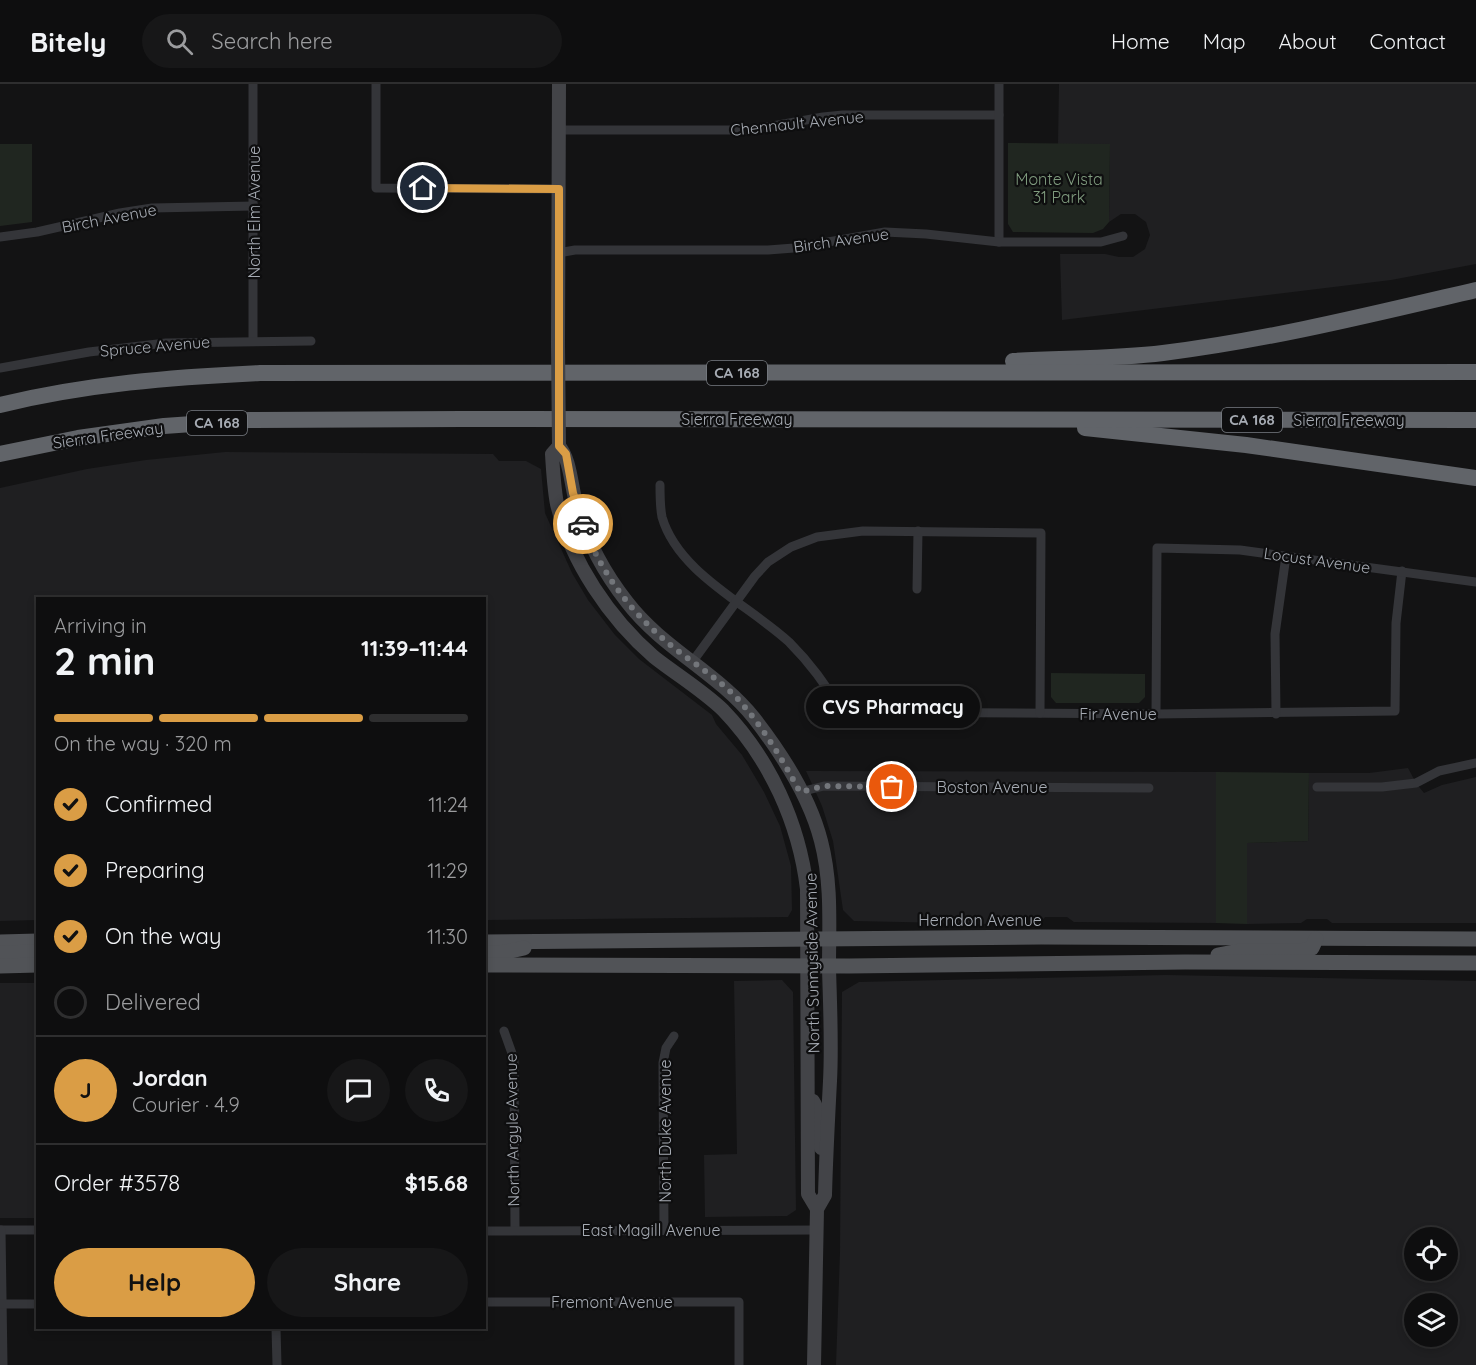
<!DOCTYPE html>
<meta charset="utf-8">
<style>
body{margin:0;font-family:Quicksand,sans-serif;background:#171718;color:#f1f3f6;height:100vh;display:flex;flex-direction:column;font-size:22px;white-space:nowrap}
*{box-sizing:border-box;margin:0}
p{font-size:20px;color:#9b9c9e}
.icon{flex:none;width:33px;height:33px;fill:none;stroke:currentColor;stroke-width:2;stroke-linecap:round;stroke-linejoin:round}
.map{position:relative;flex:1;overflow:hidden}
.sheet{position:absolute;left:36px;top:513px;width:450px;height:732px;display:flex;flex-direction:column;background:#0e0e0f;border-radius:0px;box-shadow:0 3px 9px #0003,0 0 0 2px #2e2e2f}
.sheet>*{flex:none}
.buttons{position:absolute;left:1404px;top:1143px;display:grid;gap:12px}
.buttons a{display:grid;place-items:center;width:54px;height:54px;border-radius:50%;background:#0e0e0f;box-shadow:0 3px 9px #0003,0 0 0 2px #2e2e2f;font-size:30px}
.pin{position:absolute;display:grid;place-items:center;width:51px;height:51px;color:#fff;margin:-26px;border:3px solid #fff;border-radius:50%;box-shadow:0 2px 6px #0007}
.courier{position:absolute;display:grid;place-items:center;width:60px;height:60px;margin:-30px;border:4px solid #da9d45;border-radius:50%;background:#fff;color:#222;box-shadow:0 2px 8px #0007}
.bubble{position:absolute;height:42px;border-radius:21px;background:#0e0e0f;box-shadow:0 3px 9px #0003,0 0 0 2px #2e2e2f;font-size:20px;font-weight:700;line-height:42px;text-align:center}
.head em{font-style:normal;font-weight:700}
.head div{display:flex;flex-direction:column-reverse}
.head{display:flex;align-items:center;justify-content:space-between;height:102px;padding:0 18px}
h1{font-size:39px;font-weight:700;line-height:45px}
.bar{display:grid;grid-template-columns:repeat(4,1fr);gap:9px 6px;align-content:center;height:72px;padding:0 18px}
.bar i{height:8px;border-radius:4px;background:#2e2e2f}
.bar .current{background:#da9d45}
.bar p{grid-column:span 4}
.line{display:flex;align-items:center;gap:15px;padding:0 18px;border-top:2px solid #2e2e2f}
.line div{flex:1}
.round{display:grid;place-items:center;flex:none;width:63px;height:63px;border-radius:32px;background:#171718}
ol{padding:0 18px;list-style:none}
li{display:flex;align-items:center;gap:18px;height:66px}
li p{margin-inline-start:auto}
li .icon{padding:6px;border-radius:50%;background:#da9d45;color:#111;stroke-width:4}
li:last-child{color:#9b9c9e}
li i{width:33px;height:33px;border:3px solid #2e2e2f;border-radius:50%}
.action{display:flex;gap:12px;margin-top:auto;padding:12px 18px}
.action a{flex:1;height:69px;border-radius:36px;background:#da9d45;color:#111;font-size:24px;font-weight:700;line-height:69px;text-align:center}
.action a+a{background:#171718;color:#f1f3f6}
header{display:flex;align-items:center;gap:36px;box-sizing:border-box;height:84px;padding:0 30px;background:#0e0e0f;border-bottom:2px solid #2e2e2f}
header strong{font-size:28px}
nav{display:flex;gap:33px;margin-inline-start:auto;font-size:21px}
.search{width:420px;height:54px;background:#171718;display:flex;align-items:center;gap:15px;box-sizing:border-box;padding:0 21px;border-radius:33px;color:#9b9c9e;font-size:22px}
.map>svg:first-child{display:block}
</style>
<header>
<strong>Bitely</strong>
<div class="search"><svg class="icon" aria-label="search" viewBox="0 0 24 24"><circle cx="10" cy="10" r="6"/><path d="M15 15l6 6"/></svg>Search here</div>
<nav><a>Home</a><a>Map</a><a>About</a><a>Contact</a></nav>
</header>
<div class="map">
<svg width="1476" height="1281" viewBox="0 0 1476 1281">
<rect width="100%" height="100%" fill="#131314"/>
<g fill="#1f1f21" fill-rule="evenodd">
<polygon points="1059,0 1476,0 1476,180 1391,196 1062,236 1060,170 1105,170 1119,173 1133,173 1145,165 1150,151 1146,138 1135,130 1121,130 1109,138 1110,60 1058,60"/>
<polygon points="225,368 493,370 499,377 526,377 541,385 545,429 572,489 588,516 615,551 639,575 712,631 716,640 742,671 764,708 780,742 791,782 792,826 788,833 485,836 484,514 38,514 37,836 0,837 0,404 87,385 146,376"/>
<polygon points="1408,684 1416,699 1424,709 1442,701 1476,693 1476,839 1332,839 1327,835 1307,835 1301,839 1247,840 1247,759 1308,757 1309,689 1369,689"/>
<polygon points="806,687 1216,688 1216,839 1074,838 1067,833 1045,833 1039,841 854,837 843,826 833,757 822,722"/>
<path d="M1166,891L1476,897V1281H836L840,1168L842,908L859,898ZM1414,1154H1448V1186H1414ZM1414,1220H1448V1252H1414Z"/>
<polygon points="782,896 793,908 796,1126 787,1132 705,1133 704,1071 737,1070 734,897"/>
<rect x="0" y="899" width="37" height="235"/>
</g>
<g fill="#202620">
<polygon points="1008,59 1110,60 1109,138 1103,145 1093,149 1013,148 1008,140"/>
<polygon points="0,60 32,60 32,138 0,142"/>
<polygon points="1051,589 1145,590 1145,613 1139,619 1056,619 1051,613"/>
<polygon points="1216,688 1309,689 1308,757 1247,759 1247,840 1216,839"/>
</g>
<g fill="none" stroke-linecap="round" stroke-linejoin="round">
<g stroke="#343539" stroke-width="9">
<polyline points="253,0 253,257"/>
<polyline points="376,0 376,104 559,105"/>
<polyline points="559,46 749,46 823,33 843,31 999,31"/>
<polyline points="0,153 37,148 120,129 152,124 254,122"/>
<polyline points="999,158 999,0"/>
<polyline points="558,169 575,166 768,166 794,164 885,148 926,150 999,158 1101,158 1123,152"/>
<polyline points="0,284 89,268 166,259 311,257"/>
<path d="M660,401C660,412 660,423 662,433C678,489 749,521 789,558C810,579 827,602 842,628L1156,630L1395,627L1396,539L1402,487"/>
<polyline points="917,505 918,447"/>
<polyline points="693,577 755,492 768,478 791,463 817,453 863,447 1041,449 1040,629"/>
<polyline points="1156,630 1157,464 1240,466 1476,498"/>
<polyline points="1276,630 1275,550 1286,472"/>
<polyline points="1317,703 1382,703 1416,699 1439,687 1476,679"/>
<polyline points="800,708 824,702 1149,704"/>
<polyline points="504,947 514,975 515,1146"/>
<polyline points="0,1146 38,1146"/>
<polyline points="1,1146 3,1281"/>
<polyline points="664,1146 663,979 666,964 674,952"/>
<polyline points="484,1147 817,1146"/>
<polyline points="484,1218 739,1218 739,1281"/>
<polyline points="2,1220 38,1220"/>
<polyline points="276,1244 277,1281"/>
</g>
<g stroke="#434448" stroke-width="14">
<polyline points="558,261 559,0"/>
<path d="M808,1015L813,1017C822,1031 816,1048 821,1064"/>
<path d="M814,1281L817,1125L825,1111C826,1073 828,1035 830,997C832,960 830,921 829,884C829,841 832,799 821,757C810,714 782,670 754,634C718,589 662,564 627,518C605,490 587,457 577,422C571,404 571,376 559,362L552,370C553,387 554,404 557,420C571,478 610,535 654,573C677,591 702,606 723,626C770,675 799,739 807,805L808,1110L817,1125"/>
</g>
<g stroke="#515357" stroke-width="15">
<polyline points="0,858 38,857"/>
<polyline points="484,858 1041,853 1476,855"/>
<polyline points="0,869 38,868"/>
<polyline points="484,869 501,869 524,864"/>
<polyline points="1218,871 1239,867 1302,867 1312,864 1316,855"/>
<polyline points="484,881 849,882 1185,878 1476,879"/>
<polyline points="0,882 38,881"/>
</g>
<g stroke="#616469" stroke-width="16">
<path d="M1013,277C1062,274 1114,275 1163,269C1268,256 1373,230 1476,206"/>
<path d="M0,321C85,300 173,293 260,289L1476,288"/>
<polyline points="1085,344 1246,361 1476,394"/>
<polyline points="0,370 78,354 164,342 249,336 462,335 1476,336"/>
</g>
<polyline stroke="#434448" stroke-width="14" points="558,261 559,362"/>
</g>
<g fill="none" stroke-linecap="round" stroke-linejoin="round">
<path stroke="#73767b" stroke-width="6" stroke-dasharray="0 10.8" d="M583,440C601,491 636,535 678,567C698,582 719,596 736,613C762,641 782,675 800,708L824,702L892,703"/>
<polyline stroke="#da9d45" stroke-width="8" points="423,104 559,105 559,362 566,370 573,409 583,440"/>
</g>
<g text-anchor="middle" stroke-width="4.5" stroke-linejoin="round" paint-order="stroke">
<g fill="#0e0e0f" stroke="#787c82" stroke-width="1.5">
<rect x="707" y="277" width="60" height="24" rx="4.5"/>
<rect x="1222" y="324" width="60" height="24" rx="4.5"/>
<rect x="187" y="327" width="60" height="24" rx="4.5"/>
</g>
<g font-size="15" font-weight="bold" fill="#a6abb3">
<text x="737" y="294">CA 168</text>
<text x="1252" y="341">CA 168</text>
<text x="217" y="344">CA 168</text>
</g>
<g font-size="16" fill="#a6abb3" stroke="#0e0e0f">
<text transform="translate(797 39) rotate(-6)" y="6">Chennault Avenue</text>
<text transform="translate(254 128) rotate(-90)" y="6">North Elm Avenue</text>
<text transform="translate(109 134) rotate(-11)" y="6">Birch Avenue</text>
<text transform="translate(841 156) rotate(-8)" y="6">Birch Avenue</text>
<text transform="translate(155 262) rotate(-5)" y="6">Spruce Avenue</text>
<text x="737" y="341">Sierra Freeway</text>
<text x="1349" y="342">Sierra Freeway</text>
<text transform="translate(108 351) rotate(-8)" y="6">Sierra Freeway</text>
<text transform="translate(1317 476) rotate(8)" y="6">Locust Avenue</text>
<text x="1118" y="636">Fir Avenue</text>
<text x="992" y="709">Boston Avenue</text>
<text x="980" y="842">Herndon Avenue</text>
<text transform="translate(812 879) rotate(-91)" y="6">North Sunnyside Avenue</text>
<text transform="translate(512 1046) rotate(-91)" y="6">North Argyle Avenue</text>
<text transform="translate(665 1047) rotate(-90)" y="6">North Duke Avenue</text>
<text x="651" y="1152">East Magill Avenue</text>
<text x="612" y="1224">Fremont Avenue</text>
</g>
<g font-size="16" fill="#809c7f" stroke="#0e0e0f">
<text x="1059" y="101">Monte Vista<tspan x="1059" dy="18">31 Park</tspan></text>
</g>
</g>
</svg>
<div class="buttons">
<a><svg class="icon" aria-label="locate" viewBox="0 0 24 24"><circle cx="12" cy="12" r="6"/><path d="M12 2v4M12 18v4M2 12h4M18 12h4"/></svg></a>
<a><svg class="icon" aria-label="layers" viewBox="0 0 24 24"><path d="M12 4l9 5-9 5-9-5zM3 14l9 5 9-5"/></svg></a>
</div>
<div class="pin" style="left:892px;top:703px;background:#ea580c"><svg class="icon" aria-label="bag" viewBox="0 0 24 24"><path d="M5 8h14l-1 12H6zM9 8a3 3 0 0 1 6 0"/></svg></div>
<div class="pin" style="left:423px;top:104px;background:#1f2937"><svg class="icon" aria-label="home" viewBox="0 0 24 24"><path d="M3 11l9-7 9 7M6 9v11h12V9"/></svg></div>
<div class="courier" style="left:583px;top:440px"><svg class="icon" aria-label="car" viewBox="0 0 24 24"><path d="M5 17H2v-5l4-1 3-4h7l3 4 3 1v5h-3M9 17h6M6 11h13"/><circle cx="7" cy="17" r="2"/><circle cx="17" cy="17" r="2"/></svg></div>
<div class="bubble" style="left:806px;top:602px;width:174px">CVS Pharmacy</div>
<section class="sheet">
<div class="head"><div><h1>2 min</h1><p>Arriving in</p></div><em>11:39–11:44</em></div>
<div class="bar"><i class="current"></i><i class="current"></i><i class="current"></i><i></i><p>On the way · 320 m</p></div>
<ol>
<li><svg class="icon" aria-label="check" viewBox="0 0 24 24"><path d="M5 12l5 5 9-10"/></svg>Confirmed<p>11:24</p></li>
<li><svg class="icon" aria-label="check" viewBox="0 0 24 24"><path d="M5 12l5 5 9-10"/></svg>Preparing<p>11:29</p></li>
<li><svg class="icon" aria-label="check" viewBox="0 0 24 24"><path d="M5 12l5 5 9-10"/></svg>On the way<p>11:30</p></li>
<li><i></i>Delivered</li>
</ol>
<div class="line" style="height:108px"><b class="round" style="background:#da9d45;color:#111">J</b><div><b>Jordan</b><p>Courier · 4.9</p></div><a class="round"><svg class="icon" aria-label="chat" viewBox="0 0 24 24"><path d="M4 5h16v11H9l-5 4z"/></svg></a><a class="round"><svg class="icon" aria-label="phone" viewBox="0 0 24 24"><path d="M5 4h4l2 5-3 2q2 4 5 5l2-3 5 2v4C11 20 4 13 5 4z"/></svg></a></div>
<div class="line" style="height:78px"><div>Order #3578</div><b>$15.68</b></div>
<div class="action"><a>Help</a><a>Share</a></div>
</section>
</div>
